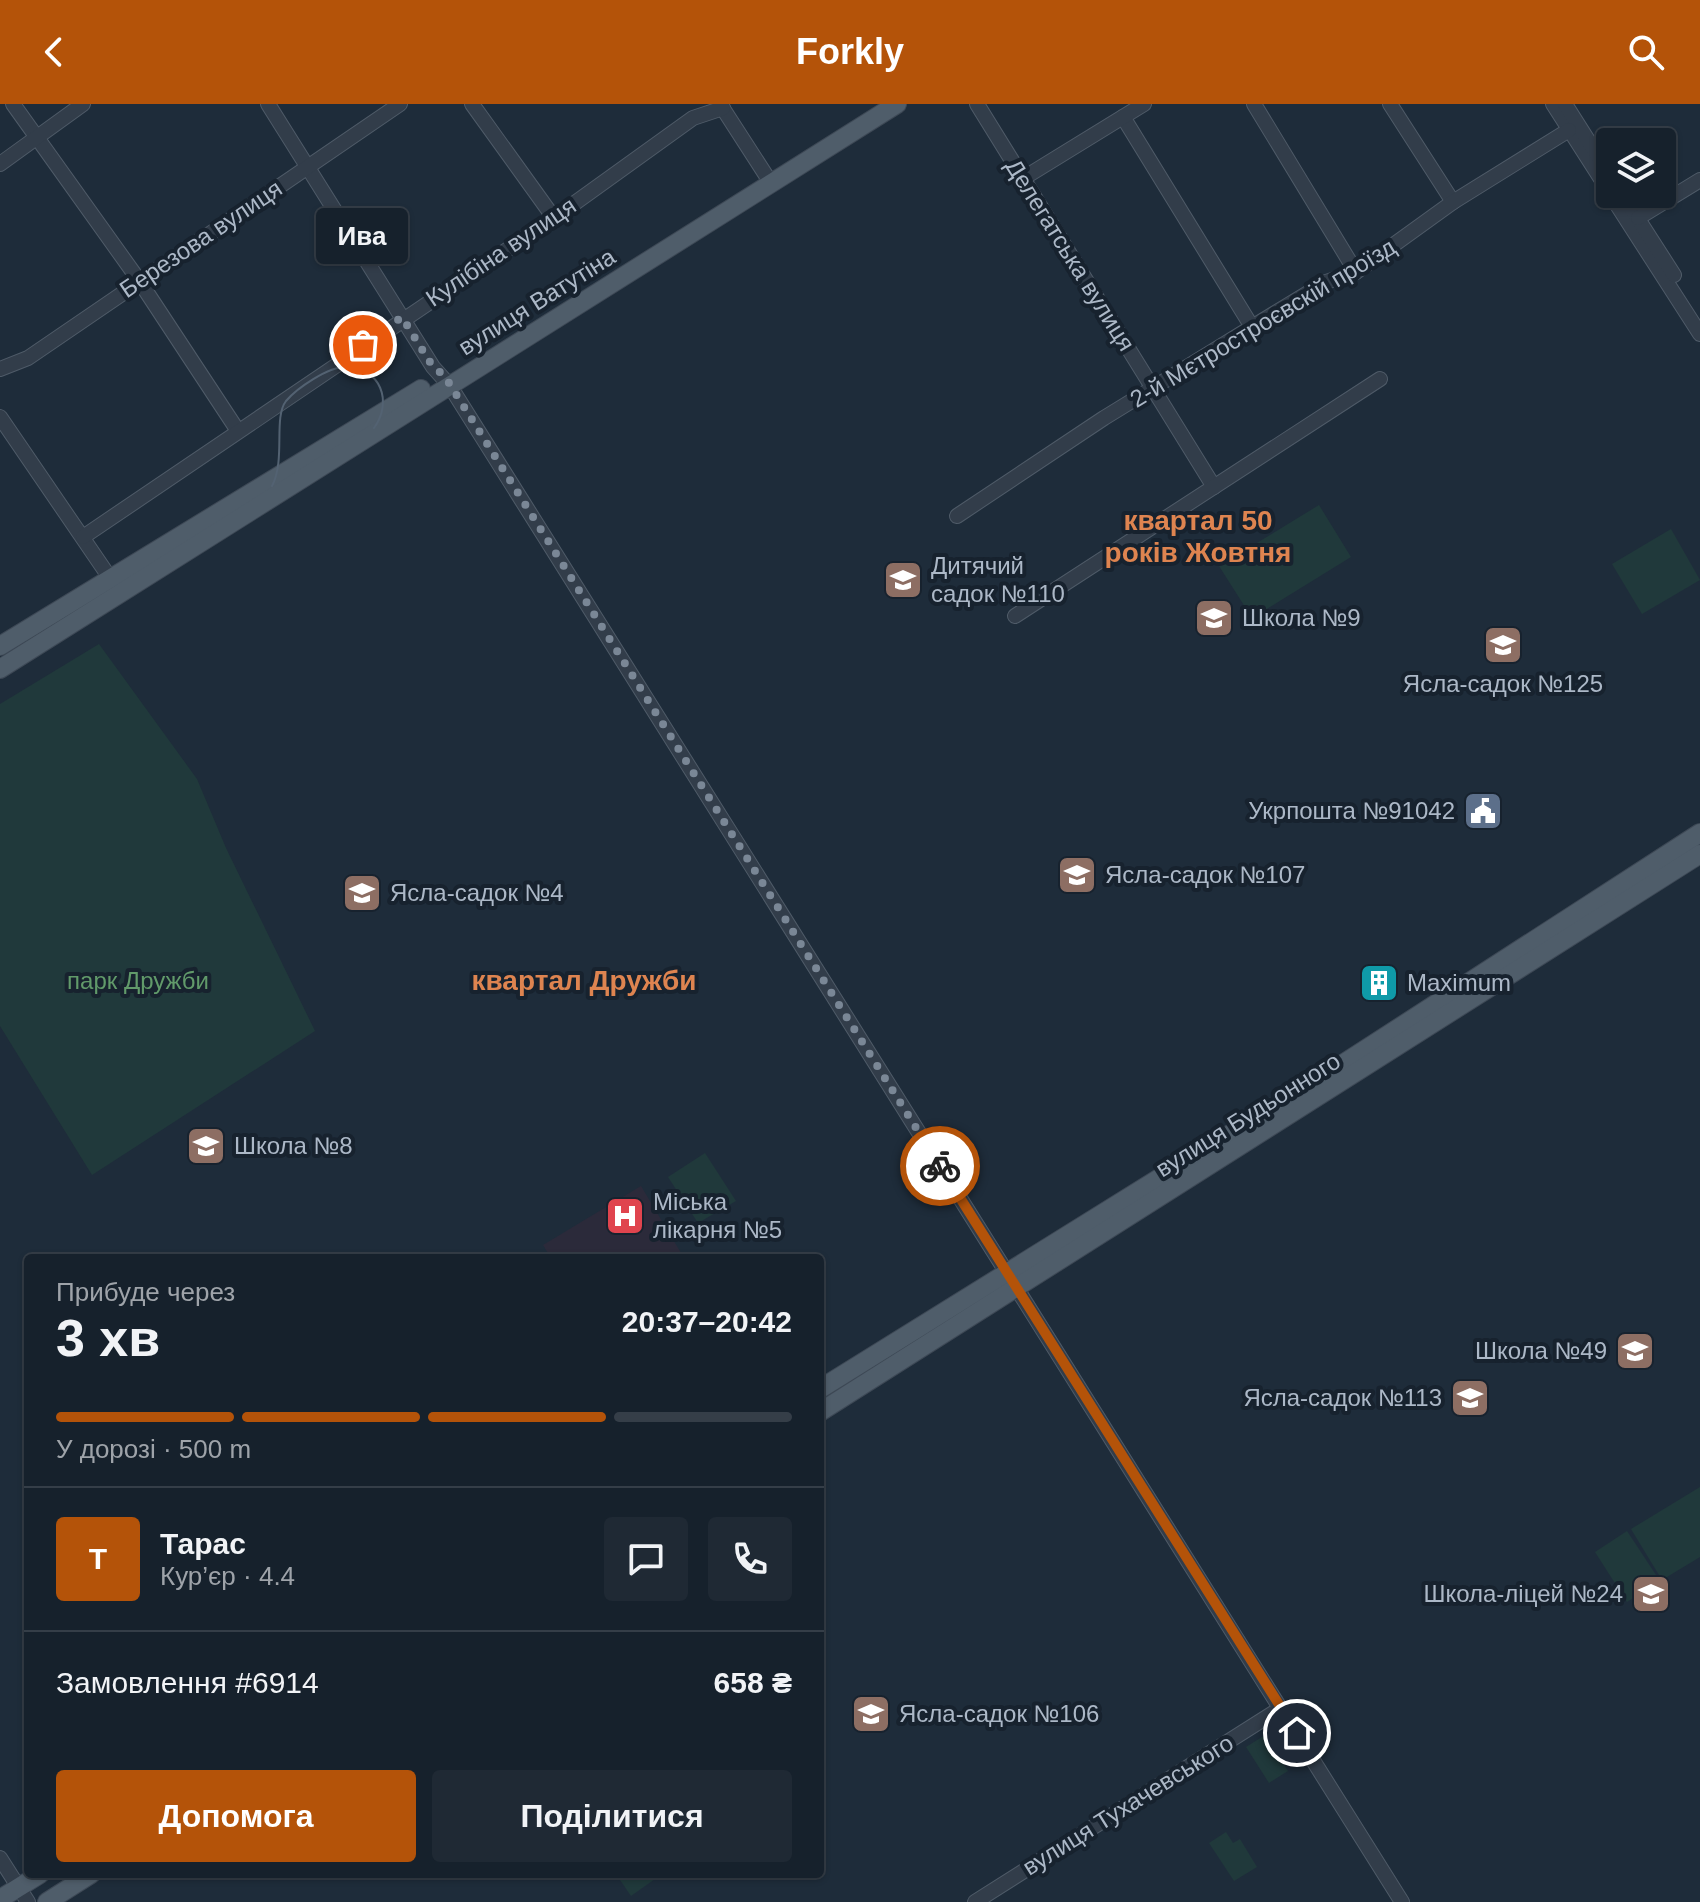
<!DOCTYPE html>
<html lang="uk">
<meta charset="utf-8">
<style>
body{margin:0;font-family:Helvetica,sans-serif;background:#1f2934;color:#f1f3f6;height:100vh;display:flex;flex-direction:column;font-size:30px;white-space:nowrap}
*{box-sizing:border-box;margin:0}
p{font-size:26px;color:#9ea3a9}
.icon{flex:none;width:44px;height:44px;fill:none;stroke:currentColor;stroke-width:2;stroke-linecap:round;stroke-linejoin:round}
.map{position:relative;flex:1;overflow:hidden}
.details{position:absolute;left:24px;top:1150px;width:800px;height:624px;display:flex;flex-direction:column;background:#16212c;border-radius:8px;box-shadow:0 2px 6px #0004,0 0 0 2px #353e48}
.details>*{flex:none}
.controls{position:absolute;left:1596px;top:24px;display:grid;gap:16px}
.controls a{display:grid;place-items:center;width:80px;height:80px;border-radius:8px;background:#16212c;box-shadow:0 2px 6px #0004,0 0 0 2px #353e48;font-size:40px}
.pin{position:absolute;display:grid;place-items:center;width:68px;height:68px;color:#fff;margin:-34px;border:4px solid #fff;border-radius:50%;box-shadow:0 2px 8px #0007}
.courier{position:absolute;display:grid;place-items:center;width:80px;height:80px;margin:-40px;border:6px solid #b45309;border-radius:50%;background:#fff;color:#222;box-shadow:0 2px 10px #0007}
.bubble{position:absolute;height:56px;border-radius:8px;background:#16212c;box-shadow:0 2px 6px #0004,0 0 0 2px #353e48;font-size:26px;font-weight:700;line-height:56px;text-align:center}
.overview em{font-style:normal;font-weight:700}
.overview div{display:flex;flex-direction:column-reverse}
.overview{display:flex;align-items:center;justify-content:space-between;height:136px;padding:0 32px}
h1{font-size:52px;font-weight:700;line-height:60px}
.bar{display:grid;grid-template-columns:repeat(4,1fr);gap:12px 8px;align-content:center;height:96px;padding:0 32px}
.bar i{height:10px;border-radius:6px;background:#353e48}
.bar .on{background:#b45309}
.bar p{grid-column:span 4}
.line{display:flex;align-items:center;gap:20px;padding:0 32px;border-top:2px solid #353e48}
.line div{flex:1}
.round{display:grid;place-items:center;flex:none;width:84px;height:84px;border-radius:8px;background:#1f2934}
.button{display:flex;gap:16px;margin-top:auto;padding:16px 32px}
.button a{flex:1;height:92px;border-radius:8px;background:#b45309;color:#fff;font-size:32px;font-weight:700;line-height:92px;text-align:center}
.button a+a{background:#1f2934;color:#f1f3f6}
header{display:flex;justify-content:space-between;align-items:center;height:104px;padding:0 32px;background:#b45309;color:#fff;font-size:36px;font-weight:700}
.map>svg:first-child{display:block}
</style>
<header><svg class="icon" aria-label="back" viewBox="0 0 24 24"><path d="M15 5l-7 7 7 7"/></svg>Forkly<svg class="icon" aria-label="search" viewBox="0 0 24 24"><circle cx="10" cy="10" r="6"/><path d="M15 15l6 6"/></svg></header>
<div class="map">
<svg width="1700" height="1798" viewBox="0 0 1700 1798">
<rect width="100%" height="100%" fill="#1e2c3a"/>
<polygon fill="#2b2a3a" points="641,1082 684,1154 551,1154 543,1141"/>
<g fill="#20393b">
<polygon points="1319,401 1351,453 1252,514 1219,462"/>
<polygon points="1671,425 1700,476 1642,510 1612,460"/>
<polygon points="99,540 197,675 226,744 315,927 92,1071 0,922 0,600"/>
<polygon points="705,1049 736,1097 698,1119 668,1073"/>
<polygon points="1700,1383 1700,1453 1662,1476 1631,1425"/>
<polygon points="1627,1427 1660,1477 1627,1498 1595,1448"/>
<polygon points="1265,1631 1288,1667 1269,1679 1246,1643"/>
<polygon points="1226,1728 1233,1739 1240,1735 1257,1763 1234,1777 1209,1739"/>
<polygon points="616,1770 662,1770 631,1792"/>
</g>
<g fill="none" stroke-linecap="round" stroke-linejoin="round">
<defs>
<g id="minor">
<polyline points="13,0 138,175 238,327"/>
<polyline points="268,0 433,263 450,282 1402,1798"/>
<polyline points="472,0 554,114"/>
<polyline points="720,0 771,79"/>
<polyline points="977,0 1214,383"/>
<polyline points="1254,0 1356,168"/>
<polyline points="1390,0 1453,98"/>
<polyline points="1553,0 1610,89"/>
<polyline points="1565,0 1610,71"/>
<polyline points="1123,13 1252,223"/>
<polyline points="0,60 83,0"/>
<polyline points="1022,75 1144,0"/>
<polyline points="1610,90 1700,230"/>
<polyline points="1622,90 1674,171"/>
<polyline points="1638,114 1700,76"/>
<polyline points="0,265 28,254 400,0"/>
<polyline points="0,313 110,474"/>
<polyline points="957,412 1104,314 1252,223 1326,178 1356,168 1453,98 1569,26"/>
<polyline points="83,433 554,114 693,14 723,4"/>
<polyline points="1015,512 1380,275"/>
<polyline points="0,1754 28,1798"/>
<polyline points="975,1798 1281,1604"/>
</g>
<g id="major">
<polyline points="0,542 421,285"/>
<polyline points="0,565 897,0"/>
<polyline points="820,1285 1335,965 1700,729"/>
<polyline points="820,1308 1700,750"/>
<polyline points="0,1795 40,1770"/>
<polyline points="47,1798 91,1770"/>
</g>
</defs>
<use href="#minor" stroke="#4f5b68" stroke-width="16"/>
<use href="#major" stroke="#3e4956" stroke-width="20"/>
<use href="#minor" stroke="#323d4a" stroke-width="14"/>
<use href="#major" stroke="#4f5d6a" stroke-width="18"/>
<path stroke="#536272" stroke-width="2" d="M272,382C286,355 273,314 286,297C297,284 328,263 345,263C381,263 393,298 374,324"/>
</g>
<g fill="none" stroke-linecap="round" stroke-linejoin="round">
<polyline stroke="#7a8796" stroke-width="8" stroke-dasharray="0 14.4" points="363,241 402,213 433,263 444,271 940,1062"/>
<polyline stroke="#b45309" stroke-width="10" points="940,1062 1297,1629"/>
</g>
<defs>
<symbol id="school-square" viewBox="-11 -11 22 22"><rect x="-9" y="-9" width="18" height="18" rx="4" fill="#8d6e63" stroke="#17222e"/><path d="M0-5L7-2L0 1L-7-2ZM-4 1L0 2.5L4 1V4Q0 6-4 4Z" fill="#fff"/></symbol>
<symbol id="civic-square" viewBox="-11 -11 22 22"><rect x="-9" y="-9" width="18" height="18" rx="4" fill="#5c6f8a" stroke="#17222e"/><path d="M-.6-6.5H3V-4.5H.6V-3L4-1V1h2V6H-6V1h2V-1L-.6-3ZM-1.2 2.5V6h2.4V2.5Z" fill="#fff"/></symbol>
<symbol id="building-square" viewBox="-11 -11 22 22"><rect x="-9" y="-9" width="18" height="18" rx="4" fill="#0f9aa8" stroke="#17222e"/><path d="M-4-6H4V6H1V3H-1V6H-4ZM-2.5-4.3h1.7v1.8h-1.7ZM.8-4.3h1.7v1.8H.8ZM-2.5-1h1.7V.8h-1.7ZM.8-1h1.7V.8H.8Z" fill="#fff"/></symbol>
<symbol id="hospital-square" viewBox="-11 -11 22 22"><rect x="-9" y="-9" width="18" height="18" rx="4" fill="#e0444e" stroke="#17222e"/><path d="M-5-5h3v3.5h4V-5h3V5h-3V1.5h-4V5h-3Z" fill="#fff"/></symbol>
</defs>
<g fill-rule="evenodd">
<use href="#school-square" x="881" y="454" width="44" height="44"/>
<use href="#school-square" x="1192" y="492" width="44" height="44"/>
<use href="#school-square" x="1481" y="519" width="44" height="44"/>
<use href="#civic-square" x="1461" y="685" width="44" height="44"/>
<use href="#school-square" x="1055" y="749" width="44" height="44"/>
<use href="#school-square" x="340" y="767" width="44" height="44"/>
<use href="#building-square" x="1357" y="857" width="44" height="44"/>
<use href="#school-square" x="184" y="1020" width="44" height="44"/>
<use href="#hospital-square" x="603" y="1090" width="44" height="44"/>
<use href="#school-square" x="1613" y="1225" width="44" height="44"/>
<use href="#school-square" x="1448" y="1272" width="44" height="44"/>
<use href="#school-square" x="1629" y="1468" width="44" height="44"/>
<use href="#school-square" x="849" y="1588" width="44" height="44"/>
</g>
<g text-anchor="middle" stroke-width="8" stroke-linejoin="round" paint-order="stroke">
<g font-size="24" fill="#acb8c7" stroke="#17222e">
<text transform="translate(201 135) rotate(-34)" y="8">Березова вулиця</text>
<text transform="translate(501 148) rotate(-34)" y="8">Кулібіна вулиця</text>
<text transform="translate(1070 151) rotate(58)" y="8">Делегатська вулиця</text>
<text transform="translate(537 198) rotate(-32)" y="8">вулиця Ватутіна</text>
<text transform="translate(1263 219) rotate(-31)" y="8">2-й Мєтростроєвскій проїзд</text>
<text transform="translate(1248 1011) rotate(-32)" y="8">вулиця Будьонного</text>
<text transform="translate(1128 1701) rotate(-32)" y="8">вулиця Тухачевського</text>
</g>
<g font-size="24" fill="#acb8c7" stroke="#17222e" text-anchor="start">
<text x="931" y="470">Дитячий<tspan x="931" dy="28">садок №110</tspan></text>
<text x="1242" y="522">Школа №9</text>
<text x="1503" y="588" text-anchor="middle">Ясла-садок №125</text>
<text x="1455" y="715" text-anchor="end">Укрпошта №91042</text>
<text x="1105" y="779">Ясла-садок №107</text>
<text x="390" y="797">Ясла-садок №4</text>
<text x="1407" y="887">Maximum</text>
<text x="234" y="1050">Школа №8</text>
<text x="653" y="1106">Міська<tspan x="653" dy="28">лікарня №5</tspan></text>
<text x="1607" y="1255" text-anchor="end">Школа №49</text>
<text x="1442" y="1302" text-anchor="end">Ясла-садок №113</text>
<text x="1623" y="1498" text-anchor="end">Школа-ліцей №24</text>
<text x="899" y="1618">Ясла-садок №106</text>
</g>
<g font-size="24" fill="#619a6a" stroke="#17222e">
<text x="138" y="885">парк Дружби</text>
</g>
<g font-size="28" font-weight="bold" fill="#de8450" stroke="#17222e">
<text x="1198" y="426">квартал 50<tspan x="1198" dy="32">років Жовтня</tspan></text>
<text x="584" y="886">квартал Дружби</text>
</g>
</g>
</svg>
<div class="controls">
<a><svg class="icon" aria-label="layers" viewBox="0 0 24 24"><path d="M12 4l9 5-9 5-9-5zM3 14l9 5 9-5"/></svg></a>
</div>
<div class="pin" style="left:363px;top:241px;background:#ea580c"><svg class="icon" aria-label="bag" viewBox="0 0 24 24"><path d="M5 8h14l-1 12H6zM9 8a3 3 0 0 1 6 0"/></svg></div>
<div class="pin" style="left:1297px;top:1629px;background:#1f2937"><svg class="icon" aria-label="home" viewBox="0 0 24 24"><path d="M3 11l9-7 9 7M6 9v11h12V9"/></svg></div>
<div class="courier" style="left:940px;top:1062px"><svg class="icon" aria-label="bike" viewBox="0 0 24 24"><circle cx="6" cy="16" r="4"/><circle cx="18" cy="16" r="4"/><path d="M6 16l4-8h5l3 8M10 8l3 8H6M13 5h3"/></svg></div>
<div class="bubble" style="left:316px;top:104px;width:92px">Ива</div>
<section class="details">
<div class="overview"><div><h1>3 хв</h1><p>Прибуде через</p></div><em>20:37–20:42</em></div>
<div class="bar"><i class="on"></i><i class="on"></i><i class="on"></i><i></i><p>У дорозі · 500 m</p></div>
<div class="line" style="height:144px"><b class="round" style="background:#b45309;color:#fff">Т</b><div><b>Тарас</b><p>Кур’єр · 4.4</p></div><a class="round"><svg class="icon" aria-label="chat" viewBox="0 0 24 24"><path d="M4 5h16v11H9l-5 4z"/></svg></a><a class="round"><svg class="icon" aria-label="phone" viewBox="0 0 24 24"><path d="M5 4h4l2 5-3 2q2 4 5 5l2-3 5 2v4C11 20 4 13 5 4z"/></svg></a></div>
<div class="line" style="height:104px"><div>Замовлення #6914</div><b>658 ₴</b></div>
<div class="button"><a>Допомога</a><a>Поділитися</a></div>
</section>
</div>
